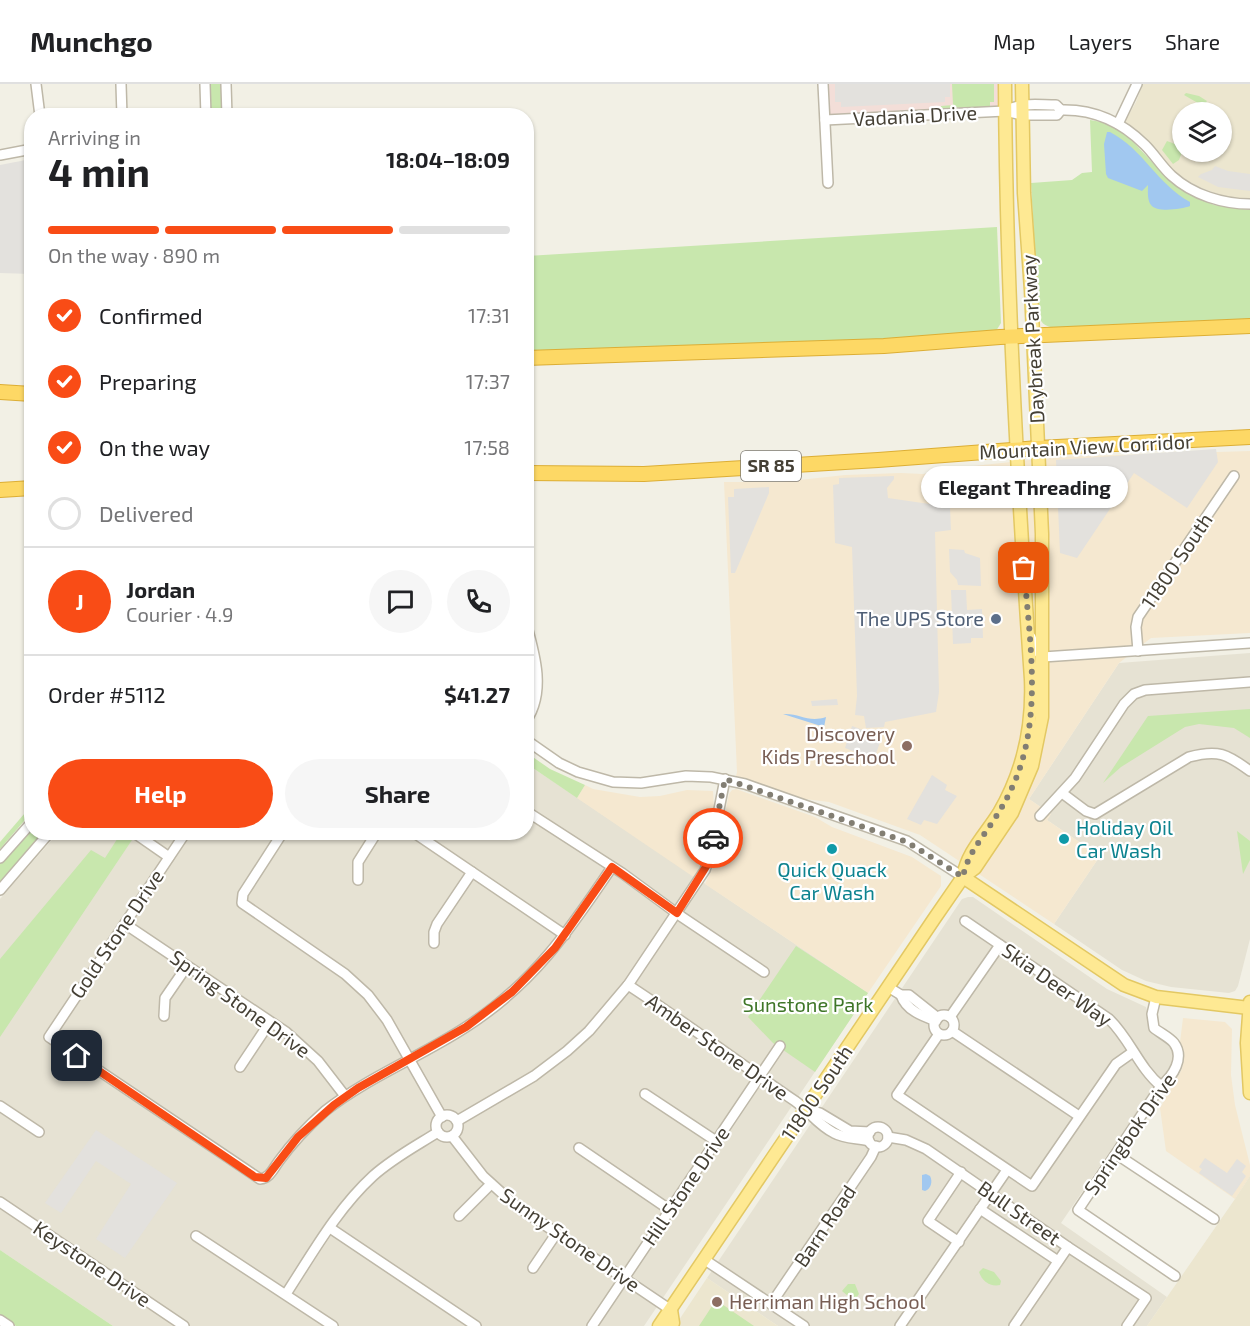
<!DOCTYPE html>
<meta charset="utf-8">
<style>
body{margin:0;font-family:"Exo 2",sans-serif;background:#f6f6f6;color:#202124;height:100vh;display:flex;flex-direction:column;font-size:22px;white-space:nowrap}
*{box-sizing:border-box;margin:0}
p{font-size:20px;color:#757577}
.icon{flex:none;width:33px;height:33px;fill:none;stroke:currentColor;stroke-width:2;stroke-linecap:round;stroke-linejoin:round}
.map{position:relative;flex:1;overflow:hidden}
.side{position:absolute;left:24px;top:24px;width:510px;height:732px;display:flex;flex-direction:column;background:#fff;border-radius:24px;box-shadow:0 2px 4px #0004}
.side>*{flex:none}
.fabs{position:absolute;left:1172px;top:18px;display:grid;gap:12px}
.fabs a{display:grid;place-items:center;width:60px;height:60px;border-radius:50%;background:#fff;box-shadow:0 2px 4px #0004;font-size:30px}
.pin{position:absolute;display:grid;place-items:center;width:51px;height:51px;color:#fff;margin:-26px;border-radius:12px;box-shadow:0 3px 9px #0006}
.courier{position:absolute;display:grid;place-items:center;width:60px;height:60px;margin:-30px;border:4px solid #f94c16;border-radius:50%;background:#fff;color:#222;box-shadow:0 2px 8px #0007}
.bubble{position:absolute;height:42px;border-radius:21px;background:#fff;box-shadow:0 2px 4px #0004;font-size:20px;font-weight:700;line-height:42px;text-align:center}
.head em{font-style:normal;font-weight:700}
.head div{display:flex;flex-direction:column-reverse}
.head{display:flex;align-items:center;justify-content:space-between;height:102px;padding:0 24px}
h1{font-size:39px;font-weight:700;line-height:45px}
.bar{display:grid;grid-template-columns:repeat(4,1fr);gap:9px 6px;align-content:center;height:72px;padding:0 24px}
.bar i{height:8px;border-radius:4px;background:#e0e0e0}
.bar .selected{background:#f94c16}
.bar p{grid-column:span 4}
.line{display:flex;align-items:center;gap:15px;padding:0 24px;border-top:2px solid #e0e0e0}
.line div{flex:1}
.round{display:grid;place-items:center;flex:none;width:63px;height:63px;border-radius:32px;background:#f6f6f6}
ol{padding:0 24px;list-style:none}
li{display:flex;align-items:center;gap:18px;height:66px}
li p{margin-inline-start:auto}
li .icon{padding:6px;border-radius:50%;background:#f94c16;color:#fff;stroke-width:4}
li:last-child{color:#757577}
li i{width:33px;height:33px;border:3px solid #e0e0e0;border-radius:50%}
.cta{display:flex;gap:12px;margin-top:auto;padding:12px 24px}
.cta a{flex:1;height:69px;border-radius:36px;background:#f94c16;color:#fff;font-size:24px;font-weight:700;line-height:69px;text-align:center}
.cta a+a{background:#f6f6f6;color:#202124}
header{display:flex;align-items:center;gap:36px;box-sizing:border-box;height:84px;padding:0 30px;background:#fff;border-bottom:2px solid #e0e0e0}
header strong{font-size:28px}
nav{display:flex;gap:33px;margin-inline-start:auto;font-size:21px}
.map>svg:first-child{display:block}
</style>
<header>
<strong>Munchgo</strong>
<nav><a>Map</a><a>Layers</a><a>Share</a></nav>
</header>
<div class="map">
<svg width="1250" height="1242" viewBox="0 0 1250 1242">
<rect width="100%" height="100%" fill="#f2f0e5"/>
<g fill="#e6e2d3">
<polygon points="1250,569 1250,855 1238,902 1235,907 1229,909 1171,903 1146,897 1122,886 1054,840 1100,772 1047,736 1051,730 1029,715 1119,579"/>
<polygon points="527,680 868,909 644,1242 113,1242 0,1166 0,815 58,749 121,749 132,756 138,748 526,748"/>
<polygon points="968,813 973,813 1107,905 1146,923 1155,950 1170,961 1174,967 1174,981 1162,995 1159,995 1061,1139 1167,1213 1147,1242 778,1242 707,1194 962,815"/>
</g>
<g fill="#f5e8d0">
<polygon points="1250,367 1250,549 1151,554 1119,579 1029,715 1051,730 1047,736 1100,772 1054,840 920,751 829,718 805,715 736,692 737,688 724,398 781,398 845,391 901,389 923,390 964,383 1057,373"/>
<polygon points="585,701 593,705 640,713 660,712 687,706 713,707 714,723 704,772 695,794 577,714"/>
<polygon points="736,705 815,733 832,743 912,773 941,792 941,802 868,909 705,800 714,781 729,710 732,706"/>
<polygon points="1183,934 1225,938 1232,945 1231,991 1235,1021 1250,1081 1250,1092 1235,1115 1166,1067 1160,1024 1182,985 1184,970 1180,958"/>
</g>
<g fill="#ece6cf" fill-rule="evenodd">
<path d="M1143,0H1250V115L1225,113L1197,102L1180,92L1166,79L1145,54L1131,43H1128L1125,38V33L1128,32L1136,18ZM1182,28H1221V68H1182Z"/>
<polygon points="1250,1092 1250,1242 1147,1242 1235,1115"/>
<polygon points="707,1194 778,1242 675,1242"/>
</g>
<polygon fill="#f3ded8" points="828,0 998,0 999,23 827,31"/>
<g fill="#c8e7ad">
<polygon points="209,0 222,0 224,31 210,31"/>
<polygon points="952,0 994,0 994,18 990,18 990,23 944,24 941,26 941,22 953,21"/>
<polygon points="1186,9 1199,12 1207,17 1203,22 1184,11"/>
<path d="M1090,36L1107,39L1124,48L1167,94L1185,108L1214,121L1250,126V235C1185,239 1120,239 1055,244C1044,242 1040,239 1038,228L1031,99L1072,96L1082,89L1092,88Z"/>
<polygon points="1167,57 1175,60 1182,68 1179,76 1173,80 1162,66"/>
<polygon points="997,143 1001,239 996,247 874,256 527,270 527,172"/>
<polygon points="1250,625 1250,654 1234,644 1199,640 1185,643 1121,683 1103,699 1148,632"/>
<polygon points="527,669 550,685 585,701 577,714 527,680"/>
<polygon points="31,722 31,729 0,765 0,758"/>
<polygon points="31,743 32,748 46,749 0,801 0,779"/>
<polygon points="1237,747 1250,757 1250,776 1243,790"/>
<polygon points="121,749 132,756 0,953 0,875 91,766 105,774"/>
<polygon points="796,862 868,909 815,988 773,959 748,933"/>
<polygon points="0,1166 113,1242 16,1242 0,1231"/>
<path d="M983,1184L994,1188L1001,1197L1000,1201C990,1203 982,1197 979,1188Z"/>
<polygon points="848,1200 855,1200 859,1210 854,1217 842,1207"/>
<polygon points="716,1216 754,1242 699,1242"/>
</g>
<g fill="#e3e1dd">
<polygon points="835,0 950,0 950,13 945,13 945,18 841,23 841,18 835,18"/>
<polygon points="31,75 31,190 0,189 0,81"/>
<polygon points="1215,82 1228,87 1250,90 1250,107 1218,103 1198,93 1201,90 1212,86"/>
<polygon points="1216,365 1218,378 1187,424 1134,389 1077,474 1060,469 1056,376"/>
<polygon points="894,392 894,395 887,404 888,414 950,423 951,446 935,448 939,608 936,628 885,638 884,643 866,644 864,632 855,631 857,612 852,463 835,459 833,401 839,400 839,394"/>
<polygon points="769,403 769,409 735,489 731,489 728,413 734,413 734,405"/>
<polygon points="949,465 964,466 965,469 980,474 981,502 958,501 957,496 950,488"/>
<polygon points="951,506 966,506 967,526 982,525 983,554 971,554 971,559 953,560"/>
<polygon points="837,615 838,621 812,622 811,617"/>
<polygon points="852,642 882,653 874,675 845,664"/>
<polygon points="932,691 947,701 945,706 957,712 937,740 924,736 921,741 907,735"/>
<polygon points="96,1046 177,1099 125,1174 96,1155 131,1100 96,1077 61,1129 45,1119"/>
<polygon points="1205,1074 1227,1089 1237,1075 1246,1082 1242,1088 1246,1092 1232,1112 1199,1089 1202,1085 1199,1083"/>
</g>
<g fill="#a1c8f0">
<path d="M1107,48H1110C1143,65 1157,100 1190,118V122C1182,125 1157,129 1151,121C1147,116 1148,107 1148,101L1142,107L1108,94L1106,90L1104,60Z"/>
<polygon points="987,387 988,398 954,400 953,389"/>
<path d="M783,630C800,629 808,639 826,633L824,643Z"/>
<path d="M926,1090L930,1092C933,1097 931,1105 925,1107L922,1106V1091Z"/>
</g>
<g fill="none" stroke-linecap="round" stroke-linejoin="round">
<defs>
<g id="minor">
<polyline points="36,0 40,32"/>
<polyline points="121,0 122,32"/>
<polyline points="205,0 206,32"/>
<polyline points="226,0 227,32"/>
<polyline points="823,0 828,99"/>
<path d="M1005,27C1021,18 1037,21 1056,21L1061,26"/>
<path d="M825,36L1005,27L1022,31H1057L1061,26C1093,25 1122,38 1145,61C1155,71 1162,83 1172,92C1193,111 1223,120 1250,120"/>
<polyline points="1118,40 1137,0"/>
<polyline points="0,71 32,65"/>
<path d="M526,539C535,571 546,608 526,637"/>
<polyline points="1031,553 1035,565 1043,573 1250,559"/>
<polyline points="1138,567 1136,543 1138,533 1234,392"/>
<polyline points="526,656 559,679 578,688 613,698 641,699 686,692 711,693 745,700 907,757 963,793"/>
<path d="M1062,709L1086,727L1095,730L1189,673C1218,665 1227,670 1250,687"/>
<polyline points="526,727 622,789 682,833 764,888"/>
<polyline points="1040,732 1075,694 1124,620 1134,610 1145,606 1250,598"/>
<polyline points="133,748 169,773"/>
<path d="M186,748L49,953L260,1095C270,1094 273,1085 279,1077C292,1059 308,1042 325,1027C368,993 420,973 466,943C533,900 569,847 612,783"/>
<polyline points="283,748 243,810 242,819 345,890 368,911 387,936 442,1033"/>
<polyline points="413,748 565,851"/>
<polyline points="0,774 32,738"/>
<polyline points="358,796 358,778 377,748"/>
<polyline points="0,806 50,748"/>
<path d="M965,837L1109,935C1130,955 1139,984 1161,1002"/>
<polyline points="125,840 286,948 318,977 345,1012"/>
<polyline points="434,859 434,848 437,840 472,788"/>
<path d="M628,901C685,938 739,979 795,1017C809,1027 818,1041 834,1049C845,1055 857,1054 869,1057"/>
<polyline points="888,903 901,911 909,911 938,934"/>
<path d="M901,911C906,926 922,932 936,937"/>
<path d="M1156,913L1152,930L1154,944C1160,949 1169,953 1174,959C1185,974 1173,992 1161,1002L1078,1126L1175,1192"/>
<circle cx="944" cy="941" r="10"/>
<polyline points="164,932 165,914 187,882"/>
<polyline points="950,933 1000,861"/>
<polyline points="952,947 1079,1032"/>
<polyline points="939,950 897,1011 1032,1102 1116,980 1133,968"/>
<polyline points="240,983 270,938"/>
<polyline points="645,1010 716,1057"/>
<polyline points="0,1022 39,1048"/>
<polyline points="806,1025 820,1029 850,1047 870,1048"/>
<circle cx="447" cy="1042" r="11"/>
<polyline points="457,1037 534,992 567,967 589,947 628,901 705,786 710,771 725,695"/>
<circle cx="878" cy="1053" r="10"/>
<polyline points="452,1052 483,1092 515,1121 671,1226"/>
<polyline points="888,1053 906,1056 926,1065 1068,1163 1146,1214 1127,1242"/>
<polyline points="579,1064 670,1126"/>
<polyline points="1116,1070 1214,1135"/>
<polyline points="0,1118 184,1242"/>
<polyline points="980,1125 1058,1177"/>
<polyline points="459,1132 491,1100"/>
<polyline points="330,1144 476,1242"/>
<polyline points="196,1152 333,1242"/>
<polyline points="959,1158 928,1137 961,1088"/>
<polyline points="705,1176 804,1242"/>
<polyline points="533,1184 556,1150"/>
<path d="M286,1210C312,1170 337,1125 373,1092C393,1074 416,1062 438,1048"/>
<polyline points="771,1220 871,1073 876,1062"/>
<polyline points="0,1236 9,1242"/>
<polyline points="592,1242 780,962"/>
<polyline points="900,1242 1007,1086"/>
<polyline points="1014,1242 1068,1163"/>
</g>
<g id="major">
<path d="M963,793C967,768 986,750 999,729C1023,688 1033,642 1031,595C1017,397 1006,199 1005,0"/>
<polyline points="963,793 1124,901 1156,913 1249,924"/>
<polyline points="1250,918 1247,959 1250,1009"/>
<polyline points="671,1226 673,1239 671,1242"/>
<polyline points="659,1242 934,835 963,793 975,784 1012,729 1032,682 1042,633 1042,450 1031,206 1024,109 1022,0"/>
</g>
<g id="highway">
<polyline points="526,274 884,262 1000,253 1250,242"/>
<polyline points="0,308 32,310"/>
<polyline points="526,389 644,390 878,376 1038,364 1250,353"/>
<polyline points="0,406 32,404"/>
</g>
</defs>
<use href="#minor" stroke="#beb8a8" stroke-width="12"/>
<use href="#major" stroke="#e3c863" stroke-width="15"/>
<use href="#highway" stroke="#dcae35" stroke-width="16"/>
<use href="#minor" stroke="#fff" stroke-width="9"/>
<use href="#major" stroke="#fee993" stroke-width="12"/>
<use href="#highway" stroke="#fdd865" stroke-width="14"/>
</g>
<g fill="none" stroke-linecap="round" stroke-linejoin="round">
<path stroke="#827e73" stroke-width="6" stroke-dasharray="0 10.8" d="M713,754L725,695L907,758L963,793C967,771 981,756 993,737C1002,724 1009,711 1015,697C1043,630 1029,554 1024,484"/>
<polyline stroke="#f94c16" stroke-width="8" points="77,972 255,1093 266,1094 298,1053 334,1021 358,1004 466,943 512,908 555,864 612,783 677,829 707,781 713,754"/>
</g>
<circle fill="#5c6f8a" stroke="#fff" stroke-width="2" cx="996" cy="535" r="6"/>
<g fill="#8d6e63" stroke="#fff" stroke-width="2">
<circle cx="907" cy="662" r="6"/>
<circle cx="717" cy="1218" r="6"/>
</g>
<g fill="#0f9aa8" stroke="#fff" stroke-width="2">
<circle cx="1064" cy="755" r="6"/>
<circle cx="832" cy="765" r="6"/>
</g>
<g text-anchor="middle" stroke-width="4.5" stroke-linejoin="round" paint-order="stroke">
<rect fill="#fff" stroke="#7d7972" stroke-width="1.5" x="741" y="367" width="60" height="30" rx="4.5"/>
<g font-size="18" font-weight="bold" fill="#454035">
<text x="771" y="388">SR 85</text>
</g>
<g font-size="20" fill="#454035" stroke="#fff">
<text transform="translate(915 32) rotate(-3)" y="7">Vadania Drive</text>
<text transform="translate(1033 255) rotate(-93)" y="7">Daybreak Parkway</text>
<text transform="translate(1086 363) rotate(-3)" y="7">Mountain View Corridor</text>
<text transform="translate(1177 477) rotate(-56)" y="7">11800 South</text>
<text transform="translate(117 850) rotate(-56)" y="7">Gold Stone Drive</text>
<text transform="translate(1057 901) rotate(35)" y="7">Skia Deer Way</text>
<text transform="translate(240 920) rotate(36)" y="7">Spring Stone Drive</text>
<text transform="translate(717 963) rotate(35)" y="7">Amber Stone Drive</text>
<text transform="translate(817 1009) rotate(-56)" y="7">11800 South</text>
<text transform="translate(1130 1050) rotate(-55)" y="7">Springbok Drive</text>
<text transform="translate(686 1102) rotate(-56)" y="7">Hill Stone Drive</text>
<text transform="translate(1019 1129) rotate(35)" y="7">Bull Street</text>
<text transform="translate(825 1142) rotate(-56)" y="7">Barn Road</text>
<text transform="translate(570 1156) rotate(35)" y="7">Sunny Stone Drive</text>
<text transform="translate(92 1180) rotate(34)" y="7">Keystone Drive</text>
</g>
<g font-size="20" fill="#4e5e75" stroke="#fff" text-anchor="end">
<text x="984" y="542">The UPS Store</text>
</g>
<g font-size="20" fill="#785e54" stroke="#fff" text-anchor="end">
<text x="895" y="657">Discovery<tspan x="895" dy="23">Kids Preschool</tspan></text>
<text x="729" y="1225" text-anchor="start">Herriman High School</text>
</g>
<g font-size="20" fill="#0d838f" stroke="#fff" text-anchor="start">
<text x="1076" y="751">Holiday Oil<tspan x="1076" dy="23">Car Wash</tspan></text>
<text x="832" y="793" text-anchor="middle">Quick Quack<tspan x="832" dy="23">Car Wash</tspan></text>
</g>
<g font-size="20" fill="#3f7628" stroke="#fff">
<text x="808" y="928">Sunstone Park</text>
</g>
</g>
</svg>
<div class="fabs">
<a><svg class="icon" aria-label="layers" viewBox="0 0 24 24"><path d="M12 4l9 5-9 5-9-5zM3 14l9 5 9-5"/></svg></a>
</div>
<div class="pin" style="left:1024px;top:484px;background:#ea580c"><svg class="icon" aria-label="bag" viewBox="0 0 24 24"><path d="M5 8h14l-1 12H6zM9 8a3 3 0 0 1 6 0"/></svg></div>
<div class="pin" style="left:77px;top:972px;background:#1f2937"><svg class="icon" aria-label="home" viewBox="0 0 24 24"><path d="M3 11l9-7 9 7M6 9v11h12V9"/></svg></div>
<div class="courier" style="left:713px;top:754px"><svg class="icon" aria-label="car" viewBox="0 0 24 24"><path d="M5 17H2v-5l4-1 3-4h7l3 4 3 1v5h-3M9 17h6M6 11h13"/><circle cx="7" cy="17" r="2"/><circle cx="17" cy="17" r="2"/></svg></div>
<div class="bubble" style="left:921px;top:382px;width:207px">Elegant Threading</div>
<section class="side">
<div class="head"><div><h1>4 min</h1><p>Arriving in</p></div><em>18:04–18:09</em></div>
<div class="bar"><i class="selected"></i><i class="selected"></i><i class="selected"></i><i></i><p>On the way · 890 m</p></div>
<ol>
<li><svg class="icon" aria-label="check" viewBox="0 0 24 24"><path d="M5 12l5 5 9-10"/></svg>Confirmed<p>17:31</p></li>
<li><svg class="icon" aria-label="check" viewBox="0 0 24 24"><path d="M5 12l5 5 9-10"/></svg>Preparing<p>17:37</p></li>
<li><svg class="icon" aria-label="check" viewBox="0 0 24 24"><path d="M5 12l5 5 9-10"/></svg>On the way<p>17:58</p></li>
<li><i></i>Delivered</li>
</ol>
<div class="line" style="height:108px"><b class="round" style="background:#f94c16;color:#fff">J</b><div><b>Jordan</b><p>Courier · 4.9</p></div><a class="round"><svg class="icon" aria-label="chat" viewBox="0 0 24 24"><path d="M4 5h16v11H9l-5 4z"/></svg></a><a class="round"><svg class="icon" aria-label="phone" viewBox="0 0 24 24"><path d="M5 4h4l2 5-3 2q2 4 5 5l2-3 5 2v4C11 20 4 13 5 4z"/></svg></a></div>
<div class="line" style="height:78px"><div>Order #5112</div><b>$41.27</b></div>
<div class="cta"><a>Help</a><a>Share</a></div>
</section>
</div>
